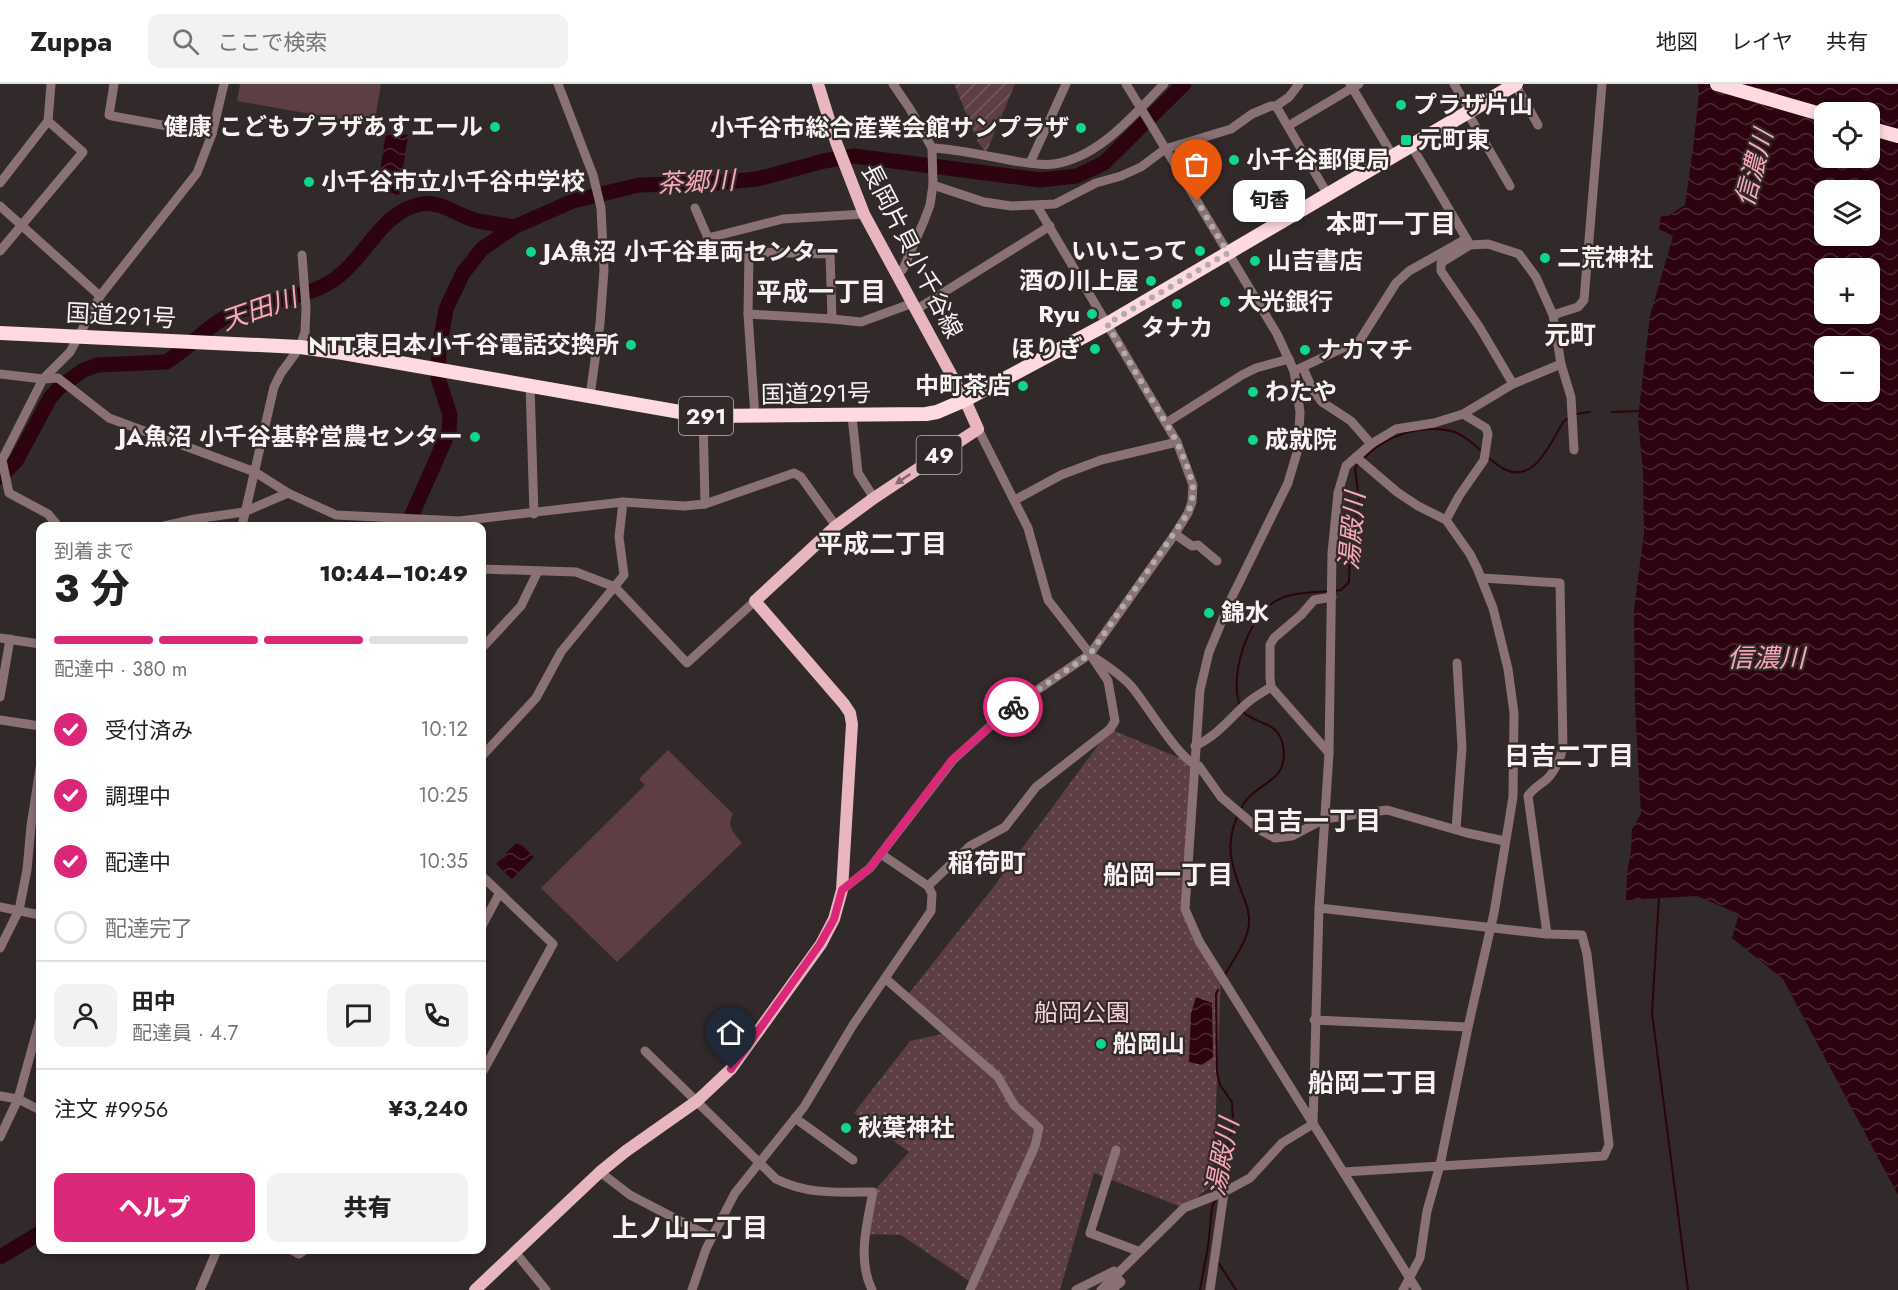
<!DOCTYPE html>
<html lang="ja">
<meta charset="utf-8">
<style>
body{margin:0;font-family:Jost,"Noto Sans JP",sans-serif;background:#f2f2f2;color:#222;height:100vh;display:flex;flex-direction:column;font-size:22px;white-space:nowrap}
*{box-sizing:border-box;margin:0}
p{font-size:20px;color:#767676}
.icon{flex:none;width:33px;height:33px;fill:none;stroke:currentColor;stroke-width:2;stroke-linecap:round;stroke-linejoin:round}
.map{position:relative;flex:1;overflow:hidden}
.sheet{position:absolute;left:36px;top:438px;width:450px;height:732px;display:flex;flex-direction:column;background:#fff;border-radius:12px;box-shadow:0 3px 9px #0003}
.sheet>*{flex:none}
.controls{position:absolute;left:1814px;top:18px;display:grid;gap:12px}
.controls a{display:grid;place-items:center;width:66px;height:66px;border-radius:12px;background:#fff;box-shadow:0 3px 9px #0003;font-size:30px}
.pin{position:absolute;display:grid;place-items:center;width:51px;height:51px;color:#fff;margin:-62px -26px;border-radius:50% 50% 50% 0;rotate:-45deg;box-shadow:0 0 6px #0007}
.pin .icon{rotate:45deg}
.courier{position:absolute;display:grid;place-items:center;width:60px;height:60px;margin:-30px;border:4px solid #db2777;border-radius:50%;background:#fff;color:#222;box-shadow:0 2px 8px #0007}
.bubble{position:absolute;height:42px;border-radius:12px;background:#fff;box-shadow:0 3px 9px #0003;font-size:20px;font-weight:800;line-height:42px;text-align:center}
.head em{font-style:normal;font-weight:800}
.head div{display:flex;flex-direction:column-reverse}
.head{display:flex;align-items:center;justify-content:space-between;height:102px;padding:0 18px}
h1{font-size:39px;font-weight:800;line-height:45px}
.bar{display:grid;grid-template-columns:repeat(4,1fr);gap:9px 6px;align-content:center;height:72px;padding:0 18px}
.bar i{height:8px;border-radius:4px;background:#e0e0e0}
.bar .on{background:#db2777}
.bar p{grid-column:span 4}
.line{display:flex;align-items:center;gap:15px;padding:0 18px;border-top:2px solid #e0e0e0}
.line div{flex:1}
.round{display:grid;place-items:center;flex:none;width:63px;height:63px;border-radius:12px;background:#f2f2f2}
ol{padding:0 18px;list-style:none}
li{display:flex;align-items:center;gap:18px;height:66px}
li p{margin-inline-start:auto}
li .icon{padding:6px;border-radius:50%;background:#db2777;color:#fff;stroke-width:4}
li:last-child{color:#767676}
li i{width:33px;height:33px;border:3px solid #e0e0e0;border-radius:50%}
.cta{display:flex;gap:12px;margin-top:auto;padding:12px 18px}
.cta a{flex:1;height:69px;border-radius:12px;background:#db2777;color:#fff;font-size:24px;font-weight:800;line-height:69px;text-align:center}
.cta a+a{background:#f2f2f2;color:#222}
header{display:flex;align-items:center;gap:36px;box-sizing:border-box;height:84px;padding:0 30px;background:#fff;border-bottom:2px solid #e0e0e0}
header strong{font-size:28px}
nav{display:flex;gap:33px;margin-inline-start:auto;font-size:21px}
.search{width:420px;height:54px;background:#f2f2f2;display:flex;align-items:center;gap:15px;box-sizing:border-box;padding:0 21px;border-radius:12px;color:#767676;font-size:22px}
.map>svg:first-child{display:block}
</style>
<header>
<strong>Zuppa</strong>
<div class="search"><svg class="icon" aria-label="search" viewBox="0 0 24 24"><circle cx="10" cy="10" r="6"/><path d="M15 15l6 6"/></svg>ここで検索</div>
<nav><a>地図</a><a>レイヤ</a><a>共有</a></nav>
</header>
<div class="map">
<svg width="1898" height="1206" viewBox="0 0 1898 1206">
<defs>
<pattern id="park-dots" width="8" height="8" patternUnits="userSpaceOnUse" patternTransform="scale(1.5)"><rect width="8" height="8" fill="#5c3e43"/><path d="M2 2h.1M6 6h.1" fill="none" stroke="#745a5f" stroke-width="1.8" stroke-linecap="round"/></pattern>
<pattern id="garden-furrows" width="10" height="10" patternUnits="userSpaceOnUse" patternTransform="scale(1.5)"><rect width="10" height="10" fill="#5c3e43"/><path d="M-1 1l2-2M0 10L10 0M9 11l2-2" fill="none" stroke="#745a5f"/></pattern>
<pattern id="water-waves" width="16" height="10" patternUnits="userSpaceOnUse" patternTransform="scale(1.5)"><rect width="16" height="10" fill="#2c030e"/><path d="M0 5q4-4 8 0t8 0" fill="none" stroke="#4b2832"/></pattern>
</defs>
<rect width="100%" height="100%" fill="#31292a"/>
<g fill="#5c3e43">
<polygon points="240,0 381,0 374,41 237,17"/>
<path d="M668,666L733,730C726,741 734,750 742,759L617,878L541,804L645,701L639,695Z"/>
</g>
<polygon fill="url(#park-dots)" points="1110,645 1199,682 1185,824 1221,892 1213,1100 1184,1124 1094,1089 1060,1206 970,1206 972,1199 901,1151 865,1150 873,1108 909,1068 854,1029 910,957 947,949 906,913 995,801"/>
<polygon fill="url(#garden-furrows)" points="954,0 1015,0 986,69 978,58"/>
<g fill="url(#water-waves)" fill-rule="evenodd">
<path d="M1698,0H1898V1111L1783,895L1732,854L1739,830L1697,812L1626,816L1627,790L1631,766L1632,745L1641,730L1635,622L1634,526L1644,449L1643,389L1638,334L1650,232L1673,152L1659,145L1661,132H1668L1685,121L1694,57L1699,9ZM1824,28H1869V74H1824ZM1824,106H1869V152H1824ZM1824,184H1869V230H1824ZM1824,262H1869V308H1824Z"/>
<polygon points="386,48 408,51 399,111 377,108"/>
<polygon points="518,757 534,773 512,795 496,780"/>
<polygon points="1196,913 1212,919 1213,973 1202,981 1189,978 1191,929"/>
</g>
<g fill="none" stroke-linecap="round" stroke-linejoin="round">
<g stroke="#2c030e" stroke-width="2">
<polyline points="1612,328 1640,327"/>
<polyline points="1576,330 1590,328"/>
<path d="M1488,374C1493,377 1498,382 1504,385C1535,401 1551,357 1564,337L1569,334"/>
<path d="M1362,376C1384,352 1419,340 1451,347C1463,350 1473,359 1482,368"/>
<polyline points="1334,507 1341,506 1349,498 1350,466 1359,417 1355,384 1358,380"/>
<path d="M1240,622C1229,591 1247,536 1274,518C1289,508 1311,509 1328,507"/>
<path d="M1241,725C1253,697 1290,701 1283,662C1282,656 1280,650 1275,646C1265,637 1251,637 1242,627"/>
<polyline points="1659,813 1652,929 1688,1206"/>
<path d="M1225,891C1233,875 1247,859 1249,840C1250,829 1246,819 1242,809C1231,781 1225,761 1237,733"/>
<polyline points="1218,906 1216,910 1217,988 1220,1001 1232,1018 1233,1037 1219,1106"/>
<polyline points="1218,1178 1236,1206"/>
<polyline points="1200,1206 1208,1163 1212,1123 1216,1114"/>
</g>
<g stroke="#2c030e" stroke-width="15">
<path d="M0,393L16,377L50,314L60,303L82,287L97,281L166,278C192,263 211,236 241,226C271,215 304,215 332,197C365,176 380,128 421,120C440,116 460,133 478,137C490,139 502,141 514,143"/>
<polyline points="407,442 449,347 450,331 438,294 439,266 446,225 463,189 482,165 514,143 573,117 639,101 715,99 757,95 824,77 854,72 1040,96 1077,92 1104,79 1184,0"/>
<polyline points="0,1173 40,1149"/>
</g>
<g stroke="#897174" stroke-width="9">
<polyline points="114,0 109,31 112,32 212,50"/>
<polyline points="558,0 593,91 601,124 604,186 600,240 590,312"/>
<polyline points="893,0 910,25 932,64 933,101 930,121 924,137 903,185 897,191"/>
<polyline points="1126,0 1137,18"/>
<polyline points="1350,0 1393,72"/>
<polyline points="1454,0 1470,27"/>
<polyline points="1515,0 1538,41"/>
<polyline points="1276,22 1328,111"/>
<polyline points="1467,28 1510,102"/>
<polyline points="1288,42 1359,0"/>
<polyline points="1153,44 1277,250 1294,287 1300,328 1298,365 1288,399 1231,515 1209,568 1200,606 1185,825 1199,857 1417,1206"/>
<polyline points="1411,61 1469,159"/>
<path d="M932,64C957,65 980,71 1004,75C1019,78 1039,82 1054,80C1100,73 1133,31 1164,0"/>
<polyline points="1030,79 1066,0"/>
<polyline points="0,99 48,37 51,0"/>
<polyline points="933,101 984,118 1011,122 1055,120 1096,99 1121,92 1141,83 1165,65 1231,45 1252,30 1271,22 1276,22 1289,13 1299,0"/>
<polyline points="0,122 100,212"/>
<polyline points="695,124 708,154 783,135 864,130"/>
<polyline points="0,167 83,68 48,37"/>
<polyline points="917,225 1050,142"/>
<polyline points="748,230 832,235 861,238 913,219"/>
<polyline points="1553,231 1578,223 1584,216 1602,0"/>
<polyline points="1561,280 1571,313 1574,366"/>
<polyline points="1303,284 1313,306 1322,318 1351,337 1371,360"/>
<polyline points="1294,287 1360,256 1396,199 1409,187 1466,155"/>
<polyline points="0,290 43,295 58,294 109,334 255,388 288,409 336,431 459,437 623,418 684,422 705,420 794,389 801,393 836,442"/>
<polyline points="530,301 534,430"/>
<polyline points="703,332 705,420"/>
<polyline points="852,332 858,389 874,414"/>
<polyline points="755,333 748,230 749,168 830,170 832,235"/>
<polyline points="1166,339 1242,291 1256,284 1289,275"/>
<polyline points="1356,373 1397,408 1418,422 1446,436 1470,470 1477,484 1493,524 1508,585 1514,629 1513,713 1494,829 1468,943 1440,1081 1427,1127 1420,1174 1403,1206"/>
<polyline points="1015,416 1061,391 1101,376 1177,358"/>
<polyline points="1446,436 1459,412 1484,376 1488,350 1486,344 1463,330"/>
<polyline points="58,442 48,430 9,409 2,376 43,295 70,268 100,212 197,89 212,50 224,0"/>
<polyline points="164,442 195,435 244,428 288,409"/>
<polyline points="242,442 274,303 281,289 300,263 305,248 306,224 302,171"/>
<polyline points="1175,450 1192,462 1198,461 1217,477"/>
<polyline points="482,485 576,488 615,503 687,579 755,517"/>
<path d="M1482,494L1560,499L1563,664C1560,675 1555,687 1547,695C1540,701 1533,704 1528,712L1547,850"/>
<polyline points="0,554 40,560"/>
<polyline points="482,564 521,522 538,487"/>
<path d="M1095,574C1107,582 1121,591 1131,602C1146,619 1180,678 1199,682L1221,713L1260,746L1275,754L1292,752L1324,735L1387,726L1467,749L1505,757"/>
<polyline points="0,613 10,555"/>
<polyline points="0,636 40,642"/>
<path d="M1195,662C1217,652 1229,635 1247,619C1254,613 1263,608 1271,603"/>
<polyline points="1329,669 1271,603 1270,593 1270,561 1274,554 1301,531 1314,516 1332,513"/>
<polyline points="482,672 536,614 561,568 624,491 619,453 623,418"/>
<polyline points="1456,745 1462,663 1457,579"/>
<polyline points="482,792 553,860 482,989"/>
<polyline points="928,802 970,762 1005,743 1036,703 1110,645 1115,637 1108,597 1090,570 1048,516 1028,444 978,345"/>
<polyline points="842,806 870,784 953,676 1008,626 1090,570 1175,450 1188,429 1192,418 1193,401 1177,358 1037,122"/>
<polyline points="0,823 40,831"/>
<polyline points="1319,824 1547,850 1582,851 1587,870 1609,1061 1604,1072 1344,1088"/>
<polyline points="482,842 499,810"/>
<polyline points="0,864 19,826 27,786 31,742 40,684"/>
<polyline points="886,895 998,993 1014,1021 1039,1044 1035,1062 970,1206"/>
<polyline points="1314,936 1468,943"/>
<path d="M645,967L776,1095C808,1111 839,1108 873,1108C867,1140 857,1175 872,1206"/>
<polyline points="0,1012 18,1015 40,1026"/>
<polyline points="795,1034 853,1076"/>
<polyline points="0,1053 18,1015 40,936"/>
<polyline points="1116,1066 1090,1149 1138,1167"/>
<polyline points="600,1088 630,1111 711,1153"/>
<polyline points="291,1166 299,1170 305,1166"/>
<polyline points="515,1168 546,1206"/>
<polyline points="200,1206 217,1166"/>
<polyline points="692,1206 706,1165 735,1109 804,1023 853,941 931,827 932,810 928,802 881,770"/>
<polyline points="1076,1206 1114,1187"/>
<polyline points="1101,1206 1184,1124 1224,1108 1250,1094 1282,1059 1313,1040 1319,824 1329,669 1332,469 1338,409 1346,382 1371,360 1396,345 1434,339 1463,330 1513,300 1561,280 1553,231 1536,193 1519,170 1488,160 1470,161 1441,179 1441,187 1480,244 1513,300"/>
<polyline points="1111,1206 1121,1198 1114,1191"/>
<polyline points="1210,1206 1224,1108"/>
</g>
<polyline stroke="#e8b6be" stroke-width="12" points="475,1206 600,1088 626,1067 697,1017 731,985 821,860 834,835 842,806 852,640 850,629 844,620 755,517 836,442 874,414 978,345 965,316 864,130 836,58 818,0"/>
<g stroke="#fed9df" stroke-width="14">
<polyline points="1717,0 1824,31"/>
<polyline points="1869,44 1898,52"/>
<polyline points="0,249 300,263 343,269 703,332 926,330 937,328 965,316 1107,240 1516,0"/>
</g>
<polyline stroke="#897174" stroke-width="9" points="1137,18 1153,44"/>
</g>
<defs><path id="oneway-solid" d="M-6-.8H1V-3.2L6.5 0L1 3.2V.8H-6Z" transform="scale(1.5)"/></defs>
<use fill="#83686d" href="#oneway-solid" transform="translate(903 395) rotate(146)"/>
<g fill="none" stroke-linecap="round" stroke-linejoin="round">
<polyline stroke="#b2acad" stroke-width="6" stroke-dasharray="0 10.8" points="1013,623 1090,570 1188,429 1192,418 1193,401 1187,382 1177,358 1107,240 1228,169 1197,117"/>
<polyline stroke="#db2777" stroke-width="8" points="731,985 820,860 834,835 842,806 870,784 952,676 1013,623"/>
</g>
<g fill="#0dd98a" stroke="#31292a" stroke-width="2">
<circle cx="1401" cy="21" r="6"/>
<circle cx="495" cy="43" r="6"/>
<circle cx="1081" cy="44" r="6"/>
<rect x="1400" y="50" width="12" height="12" rx="3"/>
<circle cx="1234" cy="76" r="6"/>
<circle cx="309" cy="98" r="6"/>
<circle cx="1200" cy="167" r="6"/>
<circle cx="531" cy="168" r="6"/>
<circle cx="1545" cy="174" r="6"/>
<circle cx="1255" cy="177" r="6"/>
<circle cx="1151" cy="197" r="6"/>
<circle cx="1225" cy="218" r="6"/>
<circle cx="1177" cy="220" r="6"/>
<circle cx="1092" cy="230" r="6"/>
<circle cx="631" cy="261" r="6"/>
<circle cx="1095" cy="265" r="6"/>
<circle cx="1305" cy="266" r="6"/>
<circle cx="1023" cy="302" r="6"/>
<circle cx="1253" cy="308" r="6"/>
<circle cx="475" cy="353" r="6"/>
<circle cx="1253" cy="356" r="6"/>
<circle cx="1209" cy="529" r="6"/>
<circle cx="1101" cy="960" r="6"/>
<circle cx="846" cy="1044" r="6"/>
</g>
<g text-anchor="middle" stroke-width="4.5" stroke-linejoin="round" paint-order="stroke">
<g fill="#31292a" stroke="#bcb6b7" stroke-width="1.5">
<rect x="679" y="313" width="54" height="38" rx="4.5"/>
<rect x="916.5" y="352" width="45" height="38" rx="4.5"/>
</g>
<g font-size="22" font-weight="bold" fill="#f8f2f3">
<text x="706" y="340">291</text>
<text x="939" y="379">49</text>
</g>
<g font-size="24" font-weight="bold" fill="#f8f2f3" stroke="#31292a" text-anchor="start">
<text x="1413" y="29">プラザ片山</text>
<text x="483" y="51" text-anchor="end">健康 こどもプラザあすエール</text>
<text x="1069" y="52" text-anchor="end">小千谷市総合産業会館サンプラザ</text>
<text x="1418" y="64">元町東</text>
<text x="1246" y="84">小千谷郵便局</text>
<text x="321" y="106">小千谷市立小千谷中学校</text>
<text x="1188" y="175" text-anchor="end">いいこって</text>
<text x="543" y="176">JA魚沼 小千谷車両センター</text>
<text x="1557" y="182">二荒神社</text>
<text x="1267" y="185">山吉書店</text>
<text x="1139" y="205" text-anchor="end">酒の川上屋</text>
<text x="1237" y="226">大光銀行</text>
<text x="1080" y="238" text-anchor="end">Ryu</text>
<text x="1177" y="252" text-anchor="middle">タナカ</text>
<text x="619" y="269" text-anchor="end">NTT東日本小千谷電話交換所</text>
<text x="1083" y="273" text-anchor="end">ほりぎ</text>
<text x="1317" y="274">ナカマチ</text>
<text x="1011" y="310" text-anchor="end">中町茶店</text>
<text x="1265" y="316">わたや</text>
<text x="463" y="361" text-anchor="end">JA魚沼 小千谷基幹営農センター</text>
<text x="1265" y="364">成就院</text>
<text x="1221" y="537">錦水</text>
<text x="1113" y="968">船岡山</text>
<text x="858" y="1052">秋葉神社</text>
</g>
<g font-size="24" fill="#f8f2f3" stroke="#31292a">
<text transform="translate(912 167) rotate(63)" y="8">長岡片貝小千谷線</text>
<text transform="translate(121 232) rotate(3)" y="8">国道291号</text>
<text transform="translate(816 310) rotate(-1)" y="8">国道291号</text>
</g>
<g font-size="24" fill="#f7d4d9" stroke="#31292a">
<text x="1082" y="937">船岡公園</text>
</g>
<g font-size="26" font-style="italic" fill="#faa8b6" stroke="#31292a">
<text transform="translate(1754 84) rotate(-75)" y="9">信濃川</text>
<text transform="translate(696 98) rotate(-3)" y="9">茶郷川</text>
<text transform="translate(259 225) rotate(-19)" y="9">天田川</text>
<text transform="translate(1352 447) rotate(-85)" y="9">湯殿川</text>
<text x="1766" y="583">信濃川</text>
<text transform="translate(1222 1073) rotate(-79)" y="9">湯殿川</text>
</g>
<g font-size="26" font-weight="bold" fill="#f8f2f3" stroke="#31292a">
<text x="1391" y="149">本町一丁目</text>
<text x="821" y="217">平成一丁目</text>
<text x="1570" y="260">元町</text>
<text x="882" y="469">平成二丁目</text>
<text x="1569" y="681">日吉二丁目</text>
<text x="1316" y="746">日吉一丁目</text>
<text x="987" y="788">稲荷町</text>
<text x="1168" y="800">船岡一丁目</text>
<text x="1373" y="1008">船岡二丁目</text>
<text x="690" y="1153">上ノ山二丁目</text>
</g>
</g>
</svg>
<div class="controls">
<a><svg class="icon" aria-label="locate" viewBox="0 0 24 24"><circle cx="12" cy="12" r="6"/><path d="M12 2v4M12 18v4M2 12h4M18 12h4"/></svg></a>
<a><svg class="icon" aria-label="layers" viewBox="0 0 24 24"><path d="M12 4l9 5-9 5-9-5zM3 14l9 5 9-5"/></svg></a>
<a>+</a>
<a>−</a>
</div>
<div class="pin" style="left:1197px;top:117px;background:#ea580c"><svg class="icon" aria-label="bag" viewBox="0 0 24 24"><path d="M5 8h14l-1 12H6zM9 8a3 3 0 0 1 6 0"/></svg></div>
<div class="pin" style="left:731px;top:985px;background:#1f2937"><svg class="icon" aria-label="home" viewBox="0 0 24 24"><path d="M3 11l9-7 9 7M6 9v11h12V9"/></svg></div>
<div class="courier" style="left:1013px;top:623px"><svg class="icon" aria-label="bike" viewBox="0 0 24 24"><circle cx="6" cy="16" r="4"/><circle cx="18" cy="16" r="4"/><path d="M6 16l4-8h5l3 8M10 8l3 8H6M13 5h3"/></svg></div>
<div class="bubble" style="left:1233px;top:96px;width:72px">旬香</div>
<section class="sheet">
<div class="head"><div><h1>3 分</h1><p>到着まで</p></div><em>10:44–10:49</em></div>
<div class="bar"><i class="on"></i><i class="on"></i><i class="on"></i><i></i><p>配達中 · 380 m</p></div>
<ol>
<li><svg class="icon" aria-label="check" viewBox="0 0 24 24"><path d="M5 12l5 5 9-10"/></svg>受付済み<p>10:12</p></li>
<li><svg class="icon" aria-label="check" viewBox="0 0 24 24"><path d="M5 12l5 5 9-10"/></svg>調理中<p>10:25</p></li>
<li><svg class="icon" aria-label="check" viewBox="0 0 24 24"><path d="M5 12l5 5 9-10"/></svg>配達中<p>10:35</p></li>
<li><i></i>配達完了</li>
</ol>
<div class="line" style="height:108px"><a class="round"><svg class="icon" aria-label="person" viewBox="0 0 24 24"><circle cx="12" cy="8" r="4"/><path d="M4 21q1-7 8-7t8 7"/></svg></a><div><b>田中</b><p>配達員 · 4.7</p></div><a class="round"><svg class="icon" aria-label="chat" viewBox="0 0 24 24"><path d="M4 5h16v11H9l-5 4z"/></svg></a><a class="round"><svg class="icon" aria-label="phone" viewBox="0 0 24 24"><path d="M5 4h4l2 5-3 2q2 4 5 5l2-3 5 2v4C11 20 4 13 5 4z"/></svg></a></div>
<div class="line" style="height:78px"><div>注文 #9956</div><b>¥3,240</b></div>
<div class="cta"><a>ヘルプ</a><a>共有</a></div>
</section>
</div>
